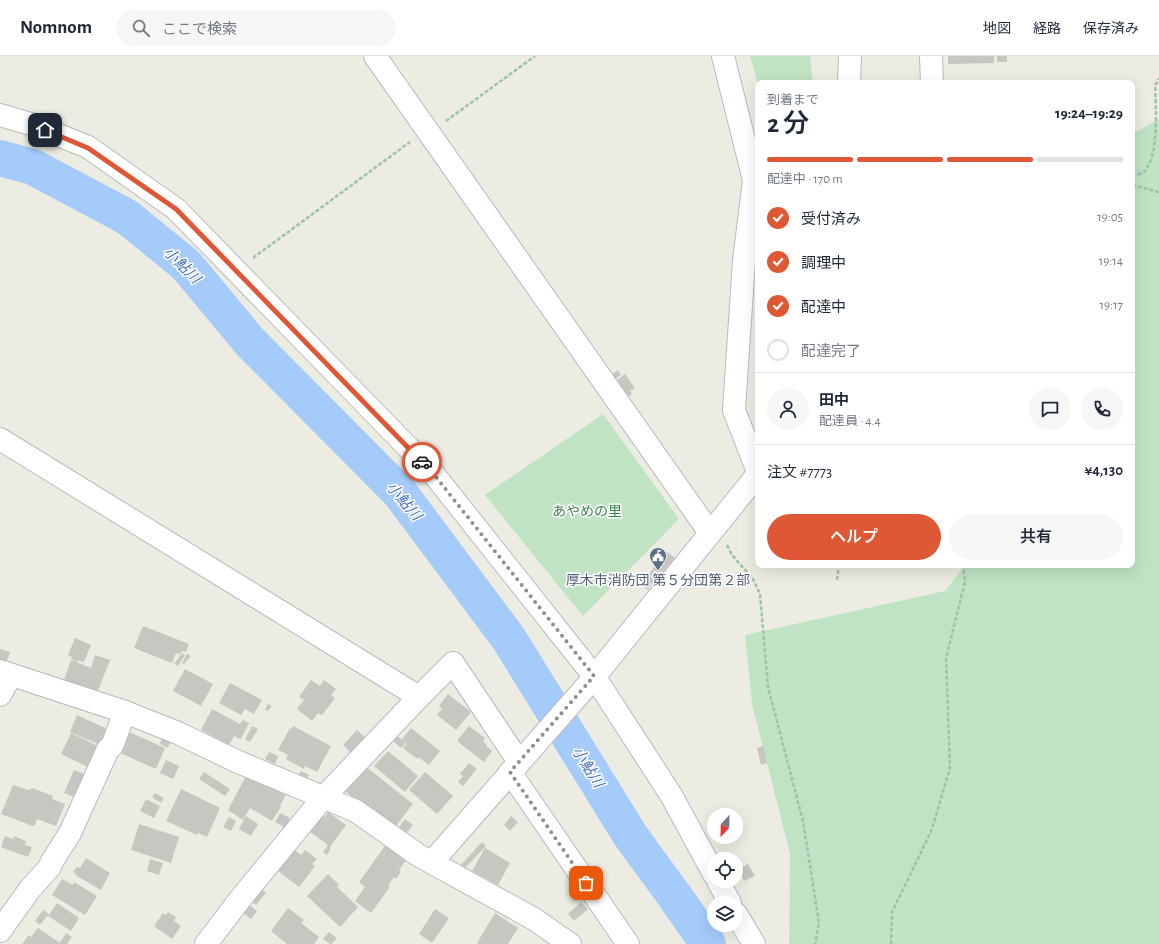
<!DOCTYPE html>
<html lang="ja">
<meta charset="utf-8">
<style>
body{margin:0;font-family:"Alegreya Sans","Noto Sans JP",sans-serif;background:#f6f6f7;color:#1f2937;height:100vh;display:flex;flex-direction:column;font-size:15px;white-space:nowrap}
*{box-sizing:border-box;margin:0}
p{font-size:13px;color:#747a83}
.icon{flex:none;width:22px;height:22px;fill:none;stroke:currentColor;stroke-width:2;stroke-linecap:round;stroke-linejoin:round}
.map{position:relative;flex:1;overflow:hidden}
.sheet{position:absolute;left:755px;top:24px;width:380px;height:488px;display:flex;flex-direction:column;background:#fff;border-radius:8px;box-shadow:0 4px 16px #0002}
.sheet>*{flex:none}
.needle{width:26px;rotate:202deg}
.controls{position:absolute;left:707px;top:752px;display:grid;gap:8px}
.controls a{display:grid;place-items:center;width:36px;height:36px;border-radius:50%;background:#fff;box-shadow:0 4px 16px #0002;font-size:20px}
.pin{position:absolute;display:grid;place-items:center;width:34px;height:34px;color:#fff;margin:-17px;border-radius:8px;box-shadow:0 2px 6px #0006}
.courier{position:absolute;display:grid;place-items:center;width:40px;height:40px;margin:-20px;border:3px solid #df5836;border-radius:50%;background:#fff;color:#222;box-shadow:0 1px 5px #0007}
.headline em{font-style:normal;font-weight:600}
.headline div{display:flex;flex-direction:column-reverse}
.headline{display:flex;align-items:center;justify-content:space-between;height:68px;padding:0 12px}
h1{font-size:26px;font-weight:600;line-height:30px}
.bar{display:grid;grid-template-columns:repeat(4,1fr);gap:6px 4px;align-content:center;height:48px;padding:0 12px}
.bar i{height:5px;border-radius:3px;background:#e0e1e3}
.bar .current{background:#df5836}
.bar p{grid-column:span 4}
.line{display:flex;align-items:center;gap:10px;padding:0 12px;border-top:1px solid #e0e1e3}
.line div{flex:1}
.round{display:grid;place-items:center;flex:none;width:42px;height:42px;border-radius:21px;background:#f6f6f7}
ol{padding:0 12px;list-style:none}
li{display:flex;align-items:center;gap:12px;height:44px}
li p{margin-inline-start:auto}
li .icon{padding:4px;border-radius:50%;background:#df5836;color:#fff;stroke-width:4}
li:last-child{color:#747a83}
li i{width:22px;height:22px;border:2px solid #e0e1e3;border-radius:50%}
.action{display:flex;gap:8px;margin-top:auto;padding:8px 12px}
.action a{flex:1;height:46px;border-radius:24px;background:#df5836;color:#fff;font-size:16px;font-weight:600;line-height:46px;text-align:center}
.action a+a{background:#f6f6f7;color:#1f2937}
header{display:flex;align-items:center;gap:24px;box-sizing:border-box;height:56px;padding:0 20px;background:#fff;border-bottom:1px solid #e0e1e3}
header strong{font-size:19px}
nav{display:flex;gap:22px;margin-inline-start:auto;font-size:14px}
.search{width:280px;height:36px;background:#f6f6f7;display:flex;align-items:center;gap:10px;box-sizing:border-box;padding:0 14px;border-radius:22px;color:#747a83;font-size:15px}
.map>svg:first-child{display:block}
</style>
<header>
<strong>Nomnom</strong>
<div class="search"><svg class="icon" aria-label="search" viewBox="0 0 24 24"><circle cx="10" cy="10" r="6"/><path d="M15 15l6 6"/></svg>ここで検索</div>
<nav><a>地図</a><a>経路</a><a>保存済み</a></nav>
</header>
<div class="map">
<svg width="1159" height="888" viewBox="0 0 1159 888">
<rect width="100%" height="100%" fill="#edece2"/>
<g fill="#c0e3c4">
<polygon points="750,0 810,0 813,27 758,28"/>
<polygon points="1159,63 1159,888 789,888 790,798 752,648 745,579 945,535 965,509 1132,509 1132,78"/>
<polygon points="603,358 679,463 583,560 485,439"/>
</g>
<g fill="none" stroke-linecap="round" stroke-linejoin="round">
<polyline stroke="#a5cbfa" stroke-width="36" points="0,102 33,111 127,161 186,209 250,286 400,437 509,583 630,779 676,842 708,888"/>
</g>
<g fill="#c8c6c0">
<polygon points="948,0 994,0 994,7 948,8"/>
<rect x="997" y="0" width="10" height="6"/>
<polygon points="618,314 621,319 615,323 612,318"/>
<polygon points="625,318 635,332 630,335 632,338 627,342 615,326"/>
<polygon points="667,496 675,502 648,534 640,528"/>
<polygon points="143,570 189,588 186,596 182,595 180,598 176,597 172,607 134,592"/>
<polygon points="75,582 91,589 84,606 79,604 78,606 71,603 72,601 68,599"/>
<polygon points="0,593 10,596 6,607 0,605"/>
<polygon points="182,597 185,599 178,610 174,608"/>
<polygon points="187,598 191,600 184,608 182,607"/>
<polygon points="95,599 110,604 97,637 64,624 71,604 91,612"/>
<polygon points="185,613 213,628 201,650 173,635"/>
<polygon points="311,624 320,630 324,624 336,633 331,639 335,642 322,659 318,657 312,665 297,653 304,644 299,641"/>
<polygon points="230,627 262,644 254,658 245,653 241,659 219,647"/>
<polygon points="448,638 471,656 456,674 437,659 442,653 439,650"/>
<polygon points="268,648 272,650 268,655 265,653"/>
<polygon points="212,653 240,668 243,664 249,667 241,683 234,680 229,689 201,674"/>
<polygon points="77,659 107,673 100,689 70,676"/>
<polygon points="252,670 258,673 250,686 245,683"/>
<polygon points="293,670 331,690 317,716 305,710 304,713 286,703 288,699 278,694 290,672 292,673"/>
<polygon points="469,670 485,682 483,685 487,689 486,690 492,695 484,706 457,685"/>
<polygon points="411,672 440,695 429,709 418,701 417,703 403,692 407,688 402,683"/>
<polygon points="357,674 367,683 353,699 343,689"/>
<polygon points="127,675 165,692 156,713 118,696"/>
<polygon points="71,677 100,691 90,712 61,698"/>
<polygon points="396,679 406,687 401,692 392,684"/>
<polygon points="163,680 171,684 168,692 160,688"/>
<polygon points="763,690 767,707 761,709 757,692"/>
<polygon points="388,695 418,720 405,736 374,710"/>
<polygon points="269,696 278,700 275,708 265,703"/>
<polygon points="166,704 179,710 173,723 160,717"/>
<polygon points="469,707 477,713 463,730 458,726 463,720 460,718"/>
<polygon points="365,710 413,748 396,770 374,753 372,756 345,735"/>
<polygon points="74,714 90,720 80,743 64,737"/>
<polygon points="301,715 309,719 306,725 298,720"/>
<polygon points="204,716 230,733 225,740 199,723"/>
<polygon points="425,716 453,740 437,758 409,734"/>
<polygon points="247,718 286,738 280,750 281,751 272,765 250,752 243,764 228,754"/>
<polygon points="13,729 28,734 32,732 53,740 52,743 65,748 56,770 37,763 35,769 33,770 1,758"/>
<polygon points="181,733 220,752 207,781 198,777 197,779 166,765"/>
<polygon points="155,737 164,742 161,747 152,741"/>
<polygon points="146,743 160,750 154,762 140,755"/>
<polygon points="328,756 346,769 330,791 331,792 327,799 323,796 328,789 310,776 322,759 325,761"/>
<polygon points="280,757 290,762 285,772 275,766"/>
<polygon points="246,760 258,768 251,780 239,773"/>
<polygon points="511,760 518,766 510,775 504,769"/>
<polygon points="229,761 236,765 231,775 223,771"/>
<polygon points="405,763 413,769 404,780 397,774"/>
<polygon points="139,768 179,781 171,807 131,794"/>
<polygon points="5,780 13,783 14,780 26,785 25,789 32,791 28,801 1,791"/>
<polygon points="482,786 486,790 465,812 461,809"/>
<polygon points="385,790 406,804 399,814 401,816 396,823 394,821 388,830 390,831 371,857 355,845 365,831 359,826"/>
<polygon points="485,792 510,807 498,829 472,815"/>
<polygon points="293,793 301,799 305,794 317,803 312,808 315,810 299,831 277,814"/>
<polygon points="86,802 110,817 101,834 75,819 76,818 73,816 77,811 80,812"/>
<polygon points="150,803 163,807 159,819 147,815"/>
<polygon points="748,808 755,820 744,825 738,813"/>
<polygon points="328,818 339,829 337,831 358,851 340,871 307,840"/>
<polygon points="62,823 73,829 74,826 97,840 85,859 52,839"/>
<polygon points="261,832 266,837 256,849 251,845"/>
<polygon points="581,846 588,853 574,865 568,858"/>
<polygon points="57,847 79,862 71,875 48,860"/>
<polygon points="248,848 257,855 251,863 242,856"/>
<polygon points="288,852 304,864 301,867 319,881 314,888 287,888 271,875"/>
<polygon points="435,853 449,862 432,887 419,878"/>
<polygon points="43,854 49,858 40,869 35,865"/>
<polygon points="168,856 176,861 174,865 181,870 172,883 154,870 163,857 166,859"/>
<polygon points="495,857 518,872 508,888 479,888 477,887"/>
<polygon points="38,872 60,887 66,877 72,881 67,888 22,888 29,879 31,881"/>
<polygon points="329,876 337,882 332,888 330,888 323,883"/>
</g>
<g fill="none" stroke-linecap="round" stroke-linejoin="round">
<defs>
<g id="minor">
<polyline points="375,0 710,477"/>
<polyline points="723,0 754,124 744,205 734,354 758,416"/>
<polyline points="931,0 932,27"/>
<polyline points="849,27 850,0"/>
<polyline points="0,59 31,68 88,91 176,153 432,416 594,620 671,739 714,818"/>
<polyline points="0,383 419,641 323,742 241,842 206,888"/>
<polyline points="0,615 125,656 178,677 236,705 356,755 418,799 534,863 570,888"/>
<polyline points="0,639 11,619"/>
<polyline points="419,641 453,607 519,706"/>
<polyline points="510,716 628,888"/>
<polyline points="432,806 591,625 758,418"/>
<polyline points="718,825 730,847"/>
<polyline points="736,858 754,888"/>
<polyline points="0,875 30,833 50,811 51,807 70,777 108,693 112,690 125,656"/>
</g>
</defs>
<use href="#minor" stroke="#b8b9be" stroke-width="24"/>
<g stroke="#9ac3ab" stroke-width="2.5" stroke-dasharray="4 2" stroke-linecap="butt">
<polyline points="446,65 535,0"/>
<path d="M1132,121C1135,119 1141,118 1144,116C1159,101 1156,52 1155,30L1159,22"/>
<polyline points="1132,129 1159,136"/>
<polyline points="253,202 410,86"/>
<polyline points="727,489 732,499 753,523 760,538 768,631 803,765 819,867 815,888"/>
<polyline points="837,524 839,509"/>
<polyline points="891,888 892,856 925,788 932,773 950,712 946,602 965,526 963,509"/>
</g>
<use href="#minor" stroke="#fff" stroke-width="22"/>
</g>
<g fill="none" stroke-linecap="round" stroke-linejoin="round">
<polyline stroke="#8e8f8f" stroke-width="4" stroke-dasharray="0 7.2" points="422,406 432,416 594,620 510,716 586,827"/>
<polyline stroke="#df5836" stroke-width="5" points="45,74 88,92 176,153 422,406"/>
</g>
<defs>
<symbol id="civic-pin" viewBox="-11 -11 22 30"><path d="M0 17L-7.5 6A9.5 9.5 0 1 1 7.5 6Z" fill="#5c6f8a" stroke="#fff"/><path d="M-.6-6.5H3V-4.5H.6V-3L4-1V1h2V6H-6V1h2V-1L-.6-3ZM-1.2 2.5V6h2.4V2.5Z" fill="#fff"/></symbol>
</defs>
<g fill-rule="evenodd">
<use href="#civic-pin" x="648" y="490" width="20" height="27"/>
</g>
<g text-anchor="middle" stroke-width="3" stroke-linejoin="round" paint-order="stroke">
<g font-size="14" fill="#3a8346" stroke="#fff">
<text x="587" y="460">あやめの里</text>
</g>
<g font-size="14" fill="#4e5e75" stroke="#fff">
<text x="658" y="529">厚木市消防団 第５分団第２部</text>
</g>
<g font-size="15" font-style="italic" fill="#4973bc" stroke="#fff">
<text transform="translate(182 209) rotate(45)" y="5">小鮎川</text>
<text transform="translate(404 445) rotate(50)" y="5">小鮎川</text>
<text transform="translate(588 711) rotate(58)" y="5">小鮎川</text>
</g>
</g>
</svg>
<div class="controls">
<a><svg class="needle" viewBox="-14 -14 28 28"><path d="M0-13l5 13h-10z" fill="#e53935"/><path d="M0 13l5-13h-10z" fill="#747a83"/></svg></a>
<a><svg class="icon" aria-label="locate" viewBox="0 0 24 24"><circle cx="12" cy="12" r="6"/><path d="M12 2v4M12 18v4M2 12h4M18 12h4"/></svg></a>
<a><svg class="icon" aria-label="layers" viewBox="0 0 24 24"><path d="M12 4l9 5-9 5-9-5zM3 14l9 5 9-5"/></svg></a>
</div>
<div class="pin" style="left:586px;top:827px;background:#ea580c"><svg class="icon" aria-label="bag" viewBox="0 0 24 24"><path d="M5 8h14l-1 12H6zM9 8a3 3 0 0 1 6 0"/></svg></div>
<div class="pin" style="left:45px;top:74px;background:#1f2937"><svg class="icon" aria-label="home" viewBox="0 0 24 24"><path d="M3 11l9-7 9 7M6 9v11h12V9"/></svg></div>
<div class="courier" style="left:422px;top:406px"><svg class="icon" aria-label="car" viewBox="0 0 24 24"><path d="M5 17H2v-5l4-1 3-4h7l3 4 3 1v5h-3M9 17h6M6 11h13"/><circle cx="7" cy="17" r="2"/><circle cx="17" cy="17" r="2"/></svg></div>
<section class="sheet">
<div class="headline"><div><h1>2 分</h1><p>到着まで</p></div><em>19:24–19:29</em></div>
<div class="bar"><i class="current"></i><i class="current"></i><i class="current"></i><i></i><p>配達中 · 170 m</p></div>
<ol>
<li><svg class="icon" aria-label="check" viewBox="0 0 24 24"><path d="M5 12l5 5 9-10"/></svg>受付済み<p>19:05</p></li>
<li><svg class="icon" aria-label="check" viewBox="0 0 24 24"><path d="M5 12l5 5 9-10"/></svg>調理中<p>19:14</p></li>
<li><svg class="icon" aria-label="check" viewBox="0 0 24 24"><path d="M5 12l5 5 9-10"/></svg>配達中<p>19:17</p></li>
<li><i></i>配達完了</li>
</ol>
<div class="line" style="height:72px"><a class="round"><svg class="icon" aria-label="person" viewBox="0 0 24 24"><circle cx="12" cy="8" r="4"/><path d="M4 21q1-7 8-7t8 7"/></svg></a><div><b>田中</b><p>配達員 · 4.4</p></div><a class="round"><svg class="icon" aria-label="chat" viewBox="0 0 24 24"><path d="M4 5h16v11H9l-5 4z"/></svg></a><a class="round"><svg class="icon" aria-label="phone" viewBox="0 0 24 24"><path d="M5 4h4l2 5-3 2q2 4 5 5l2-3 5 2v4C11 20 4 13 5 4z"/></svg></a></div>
<div class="line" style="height:52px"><div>注文 #7773</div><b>¥4,130</b></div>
<div class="action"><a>ヘルプ</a><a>共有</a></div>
</section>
</div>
